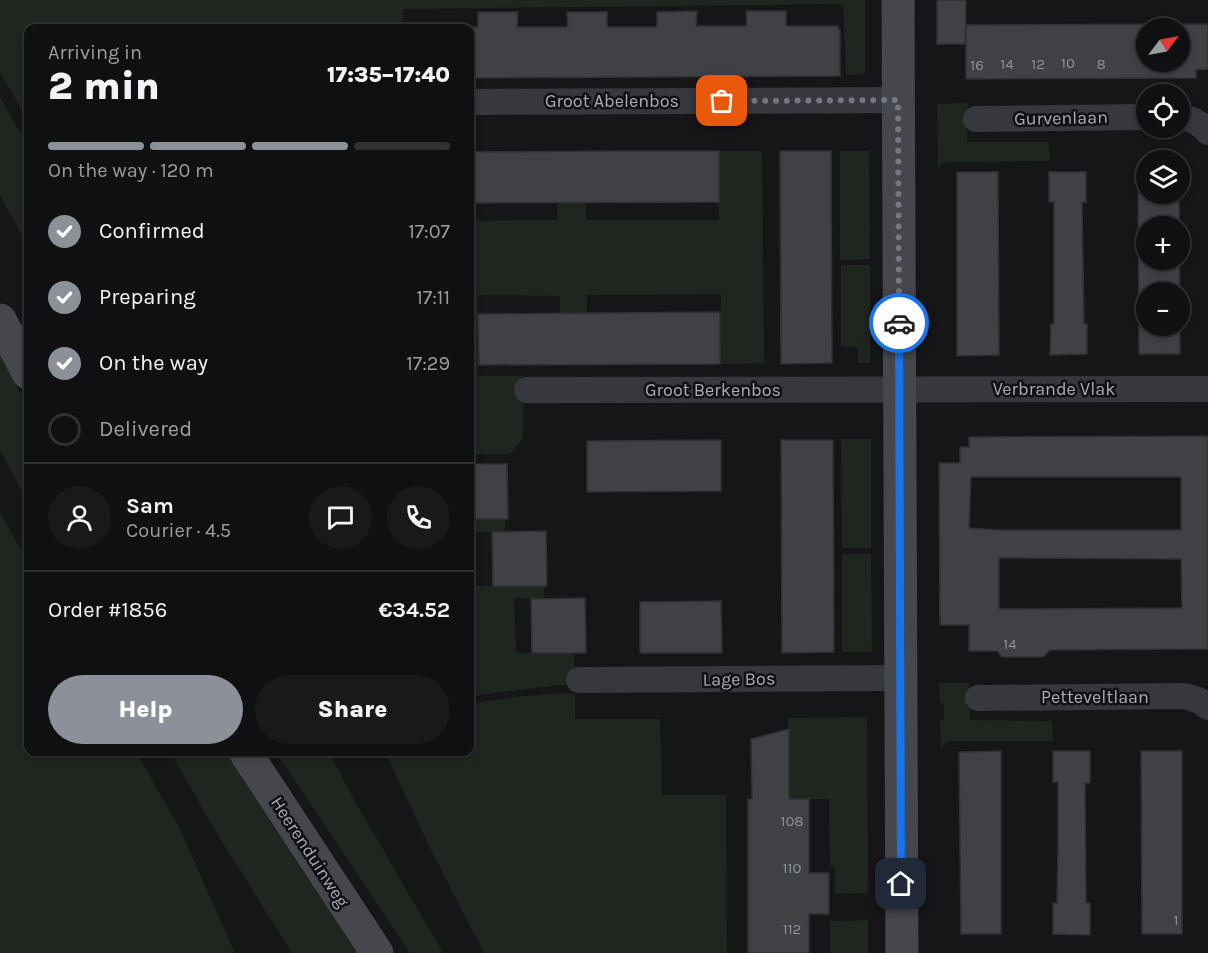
<!DOCTYPE html>
<meta charset="utf-8">
<style>
body{margin:0;font-family:Karla,sans-serif;background:#19191b;color:#f1f3f6;height:100vh;display:flex;flex-direction:column;font-size:22px;white-space:nowrap}
*{box-sizing:border-box;margin:0}
p{font-size:20px;color:#9c9d9f}
.icon{flex:none;width:33px;height:33px;fill:none;stroke:currentColor;stroke-width:2;stroke-linecap:round;stroke-linejoin:round}
.map{position:relative;flex:1;overflow:hidden}
.drawer{position:absolute;left:24px;top:24px;width:450px;height:732px;display:flex;flex-direction:column;background:#101012;border-radius:12px;box-shadow:0 3px 9px #0003,0 0 0 2px #303032}
.drawer>*{flex:none}
.needle{width:39px;rotate:58deg}
.buttons{position:absolute;left:1136px;top:18px;display:grid;gap:12px}
.buttons a{display:grid;place-items:center;width:54px;height:54px;border-radius:50%;background:#101012;box-shadow:0 3px 9px #0003,0 0 0 2px #303032;font-size:30px}
.pin{position:absolute;display:grid;place-items:center;width:51px;height:51px;color:#fff;margin:-26px;border-radius:12px;box-shadow:0 3px 9px #0006}
.courier{position:absolute;display:grid;place-items:center;width:60px;height:60px;margin:-30px;border:4px solid #1a73e8;border-radius:50%;background:#fff;color:#222;box-shadow:0 2px 8px #0007}
.headline em{font-style:normal;font-weight:800}
.headline div{display:flex;flex-direction:column-reverse}
.headline{display:flex;align-items:center;justify-content:space-between;height:102px;padding:0 24px}
h1{font-size:39px;font-weight:800;line-height:45px}
.bar{display:grid;grid-template-columns:repeat(4,1fr);gap:9px 6px;align-content:center;height:72px;padding:0 24px}
.bar i{height:8px;border-radius:4px;background:#303032}
.bar .on{background:#8c9099}
.bar p{grid-column:span 4}
.line{display:flex;align-items:center;gap:15px;padding:0 24px;border-top:2px solid #303032}
.line div{flex:1}
.round{display:grid;place-items:center;flex:none;width:63px;height:63px;border-radius:32px;background:#19191b}
ol{padding:0 24px;list-style:none}
li{display:flex;align-items:center;gap:18px;height:66px}
li p{margin-inline-start:auto}
li .icon{padding:6px;border-radius:50%;background:#8c9099;color:#fff;stroke-width:4}
li:last-child{color:#9c9d9f}
li i{width:33px;height:33px;border:3px solid #303032;border-radius:50%}
.cta{display:flex;gap:12px;margin-top:auto;padding:12px 24px}
.cta a{flex:1;height:69px;border-radius:36px;background:#8c9099;color:#fff;font-size:24px;font-weight:800;line-height:69px;text-align:center}
.cta a+a{background:#19191b;color:#f1f3f6}
.map>svg:first-child{display:block}
</style>
<div class="map">
<svg width="1208" height="953" viewBox="0 0 1208 953">
<rect width="100%" height="100%" fill="#161618"/>
<g fill="#1e261f">
<polygon points="0,0 865,0 865,74 846,75 843,4 403,9 402,28 28,28 28,120 0,73"/>
<polygon points="0,97 28,147 28,247 0,195"/>
<polygon points="968,103 967,142 1049,142 1050,161 947,162 941,164 938,170 937,104"/>
<polygon points="719,151 762,151 764,363 720,364 721,294 587,295 586,364 559,364 560,296 478,295 478,376 524,376 523,438 510,454 473,454 473,464 470,464 470,221 557,220 558,152 586,152 586,220 719,220"/>
<polygon points="840,151 869,151 870,259 840,260"/>
<polygon points="841,265 870,265 870,363 858,363 858,347 841,347"/>
<polygon points="0,356 28,407 28,503 0,450"/>
<polygon points="841,439 871,439 871,548 842,548"/>
<polygon points="0,512 28,563 28,752 136,752 178,825 235,953 0,953"/>
<polygon points="505,519 505,532 476,532 476,586 544,586 544,599 514,598 516,653 574,653 574,685 560,685 470,696 470,520"/>
<polygon points="842,554 871,554 872,652 842,652"/>
<polygon points="939,683 969,683 970,720 1052,721 1053,741 951,741 944,744 941,750 940,721 944,721 944,703 940,703"/>
<polygon points="565,693 575,694 575,719 660,719 662,795 726,795 727,953 484,953 431,850 385,752 470,752 470,704 514,697"/>
<polygon points="867,717 868,893 835,894 835,867 830,866 829,799 789,799 789,730 788,730 788,718"/>
<polygon points="170,752 225,752 357,953 292,953 216,832"/>
<polygon points="276,752 329,752 352,796 443,953 410,953"/>
<polygon points="868,920 868,953 830,953 830,921"/>
</g>
<g fill="#404145" stroke="#303034" stroke-width="1.5" fill-rule="evenodd">
<polygon points="937,0 966,0 965,44 937,44"/>
<polygon points="697,11 696,26 747,26 746,11 786,11 786,26 838,26 838,29 840,29 840,76 470,78 470,27 478,27 478,12 518,12 517,27 568,27 567,12 607,12 607,27 657,27 657,12"/>
<path d="M1208,24V69L1196,70V78L966,79V25ZM1146,28H1179V62H1146Z"/>
<polygon points="613,151 719,151 719,202 470,203 470,152"/>
<polygon points="780,151 831,151 832,363 781,364"/>
<path d="M1138,171H1146V194H1179V171L1180,354H1139ZM1146,226H1179V260H1146ZM1146,292H1179V326H1146Z"/>
<polygon points="957,172 998,172 999,355 957,356"/>
<polygon points="1049,172 1086,172 1086,202 1082,202 1084,324 1087,324 1087,354 1050,355 1051,324 1054,324 1054,202 1049,202"/>
<polygon points="720,312 720,364 479,365 478,314"/>
<path d="M1208,436V649L1050,650L1043,657H1002L997,651H969V625H940L939,463H960V447H969V437ZM971,477H1181V530H999L969,528ZM999,558L1181,559L1182,608L999,609Z"/>
<polygon points="721,440 721,491 587,492 587,441"/>
<polygon points="781,440 833,440 834,652 782,653"/>
<polygon points="470,464 507,464 508,519 470,519"/>
<polygon points="546,531 547,586 493,586 492,532"/>
<polygon points="585,598 586,653 532,653 531,599"/>
<polygon points="721,601 722,653 640,653 640,602"/>
<polygon points="789,729 789,799 809,799 809,873 829,873 829,914 809,914 809,953 748,953 748,799 752,799 751,739"/>
<polygon points="1001,751 1001,934 961,934 959,752"/>
<polygon points="1053,751 1090,751 1090,783 1085,783 1086,903 1090,903 1090,935 1053,934 1053,903 1057,903 1058,844 1058,782 1053,782"/>
<polygon points="1141,751 1182,751 1182,934 1142,934"/>
</g>
<g fill="none" stroke-linecap="round" stroke-linejoin="round">
<g stroke="#37383d" stroke-width="26">
<polyline points="470,102 898,100"/>
<path d="M1179,117C1191,118 1200,122 1208,132"/>
<polyline points="976,119 1146,117"/>
<polyline points="527,390 1208,389"/>
<polyline points="579,680 900,678"/>
<path d="M978,698L1184,696C1193,698 1201,700 1208,707"/>
</g>
<g stroke="#45474d" stroke-width="33">
<polyline points="898,0 902,953"/>
<polyline points="0,320 28,373"/>
<polyline points="245,752 377,953"/>
</g>
</g>
<g fill="none" stroke-linecap="round" stroke-linejoin="round">
<polyline stroke="#757880" stroke-width="6" stroke-dasharray="0 10.8" points="722,101 898,100 899,323"/>
<polyline stroke="#1a73e8" stroke-width="8" points="899,323 901,884"/>
</g>
<g text-anchor="middle" stroke-width="5" stroke-linejoin="round" paint-order="stroke">
<g font-size="15" fill="#8e929b">
<text x="1068" y="68">10</text>
<text x="1007" y="69">14</text>
<text x="1038" y="69">12</text>
<text x="1101" y="69">8</text>
<text x="977" y="70">16</text>
<text x="1010" y="649">14</text>
<text x="792" y="826">108</text>
<text x="792" y="873">110</text>
<text x="1176" y="925">1</text>
<text x="792" y="934">112</text>
</g>
<g font-size="18" fill="#a8adb8" stroke="#111113">
<text x="612" y="107">Groot Abelenbos</text>
<text transform="translate(1061 118) rotate(-1)" y="6">Gurvenlaan</text>
<text x="1054" y="395">Verbrande Vlak</text>
<text x="713" y="396">Groot Berkenbos</text>
<text transform="translate(739 679) rotate(-1)" y="6">Lage Bos</text>
<text x="1095" y="703">Petteveltlaan</text>
<text transform="translate(310 852) rotate(57)" y="6">Heerenduinweg</text>
</g>
</g>
</svg>
<div class="buttons">
<a><svg class="needle" viewBox="-14 -14 28 28"><path d="M0-13l5 13h-10z" fill="#e53935"/><path d="M0 13l5-13h-10z" fill="#9c9d9f"/></svg></a>
<a><svg class="icon" aria-label="locate" viewBox="0 0 24 24"><circle cx="12" cy="12" r="6"/><path d="M12 2v4M12 18v4M2 12h4M18 12h4"/></svg></a>
<a><svg class="icon" aria-label="layers" viewBox="0 0 24 24"><path d="M12 4l9 5-9 5-9-5zM3 14l9 5 9-5"/></svg></a>
<a>+</a>
<a>−</a>
</div>
<div class="pin" style="left:722px;top:101px;background:#ea580c"><svg class="icon" aria-label="bag" viewBox="0 0 24 24"><path d="M5 8h14l-1 12H6zM9 8a3 3 0 0 1 6 0"/></svg></div>
<div class="pin" style="left:901px;top:884px;background:#1f2937"><svg class="icon" aria-label="home" viewBox="0 0 24 24"><path d="M3 11l9-7 9 7M6 9v11h12V9"/></svg></div>
<div class="courier" style="left:899px;top:323px"><svg class="icon" aria-label="car" viewBox="0 0 24 24"><path d="M5 17H2v-5l4-1 3-4h7l3 4 3 1v5h-3M9 17h6M6 11h13"/><circle cx="7" cy="17" r="2"/><circle cx="17" cy="17" r="2"/></svg></div>
<section class="drawer">
<div class="headline"><div><h1>2 min</h1><p>Arriving in</p></div><em>17:35–17:40</em></div>
<div class="bar"><i class="on"></i><i class="on"></i><i class="on"></i><i></i><p>On the way · 120 m</p></div>
<ol>
<li><svg class="icon" aria-label="check" viewBox="0 0 24 24"><path d="M5 12l5 5 9-10"/></svg>Confirmed<p>17:07</p></li>
<li><svg class="icon" aria-label="check" viewBox="0 0 24 24"><path d="M5 12l5 5 9-10"/></svg>Preparing<p>17:11</p></li>
<li><svg class="icon" aria-label="check" viewBox="0 0 24 24"><path d="M5 12l5 5 9-10"/></svg>On the way<p>17:29</p></li>
<li><i></i>Delivered</li>
</ol>
<div class="line" style="height:108px"><a class="round"><svg class="icon" aria-label="person" viewBox="0 0 24 24"><circle cx="12" cy="8" r="4"/><path d="M4 21q1-7 8-7t8 7"/></svg></a><div><b>Sam</b><p>Courier · 4.5</p></div><a class="round"><svg class="icon" aria-label="chat" viewBox="0 0 24 24"><path d="M4 5h16v11H9l-5 4z"/></svg></a><a class="round"><svg class="icon" aria-label="phone" viewBox="0 0 24 24"><path d="M5 4h4l2 5-3 2q2 4 5 5l2-3 5 2v4C11 20 4 13 5 4z"/></svg></a></div>
<div class="line" style="height:78px"><div>Order #1856</div><b>€34.52</b></div>
<div class="cta"><a>Help</a><a>Share</a></div>
</section>
</div>
